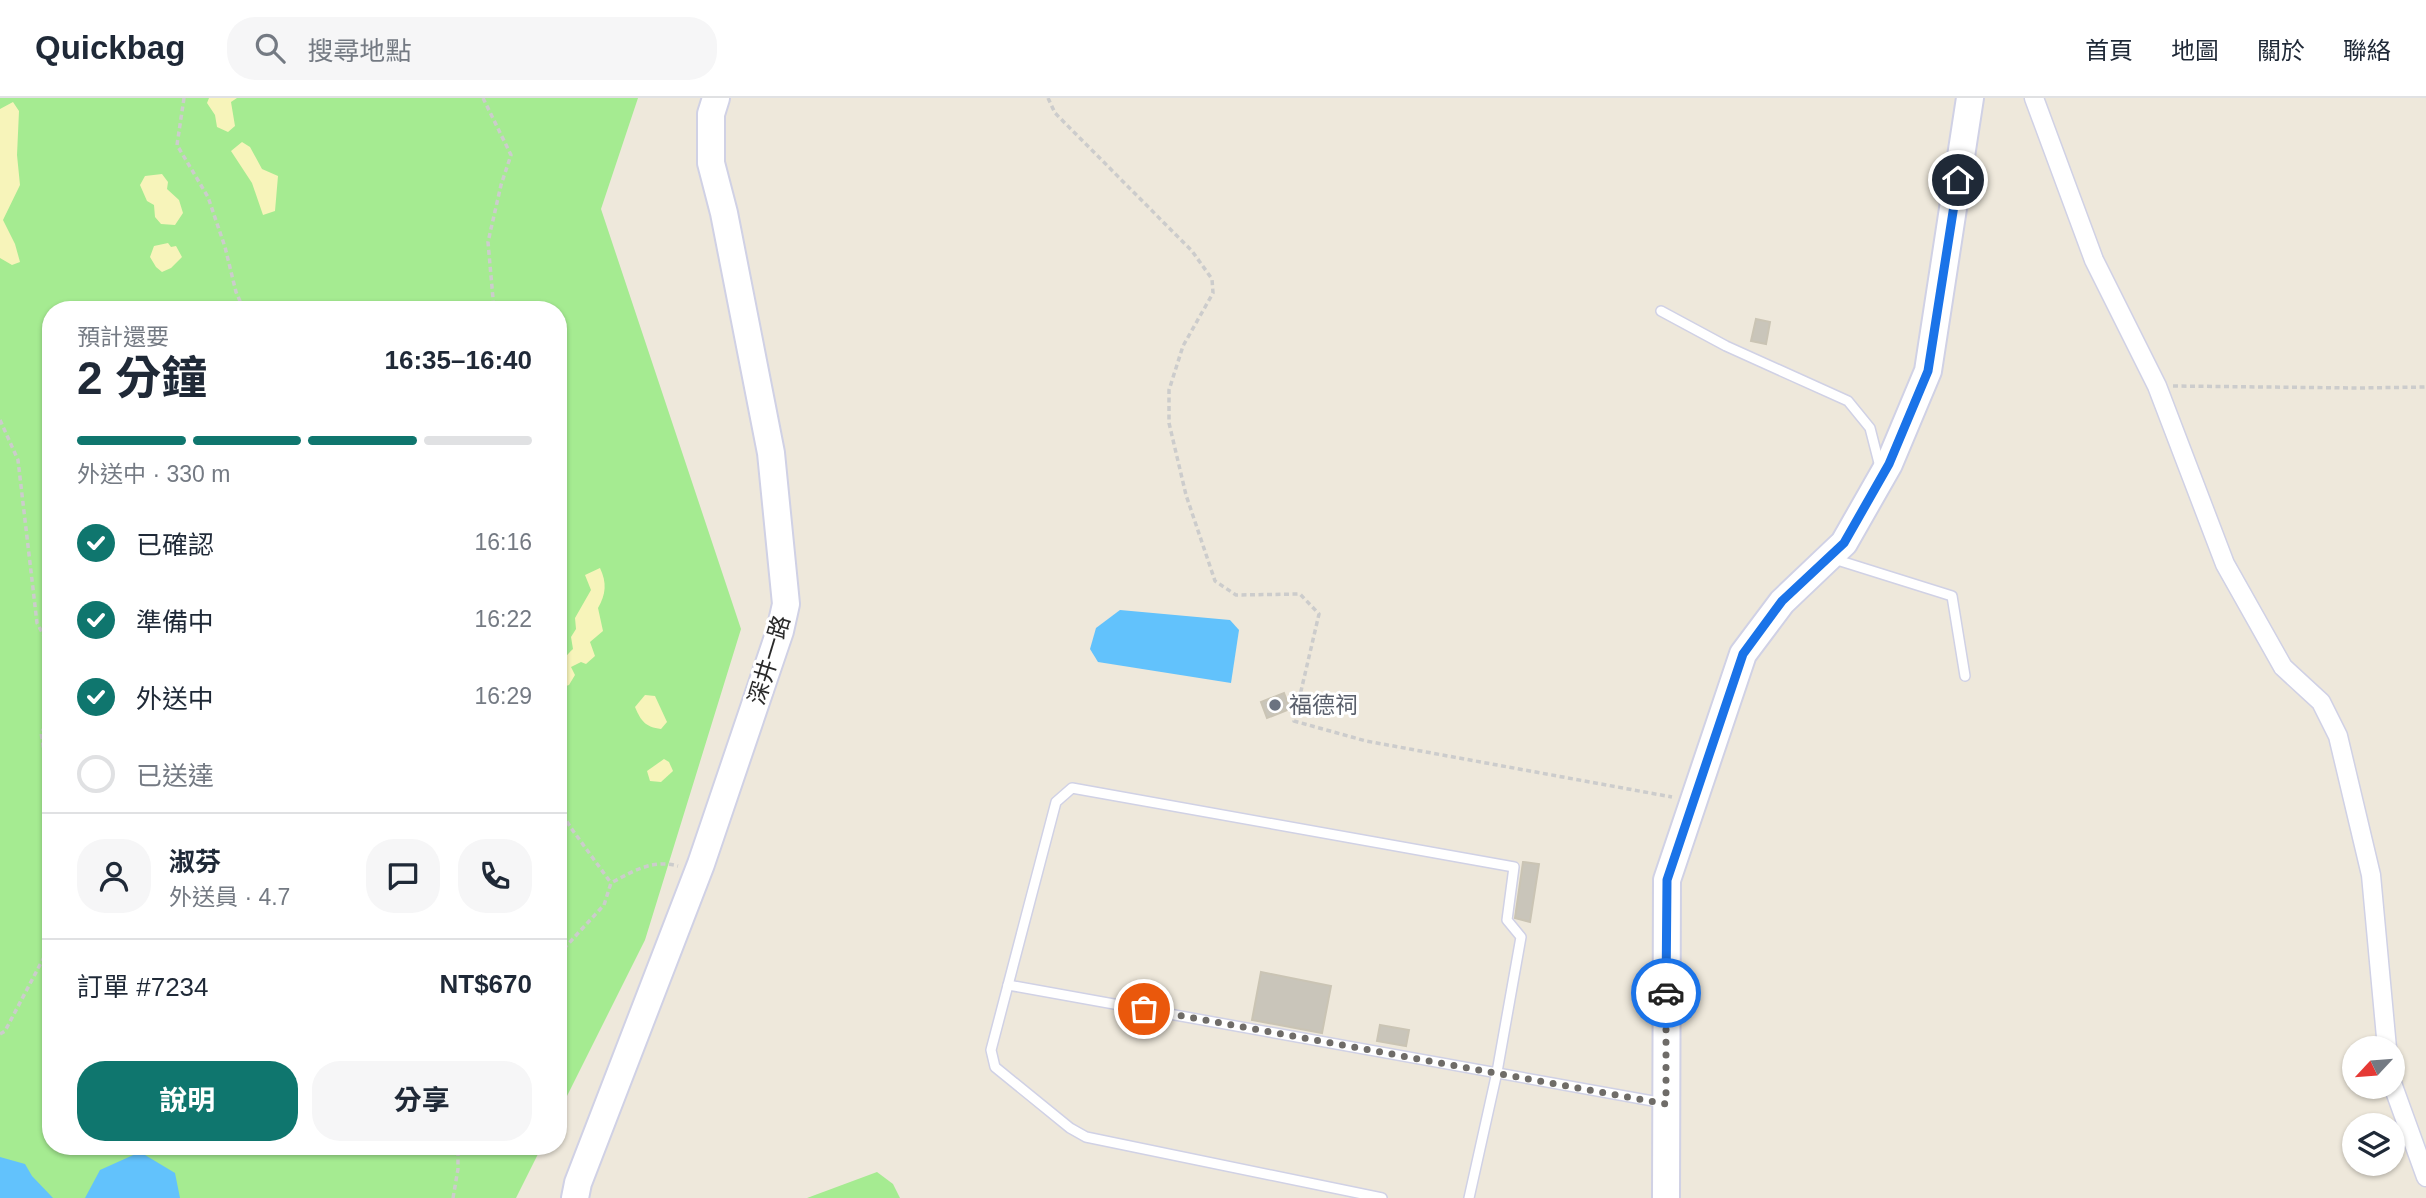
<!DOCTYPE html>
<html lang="zh-TW">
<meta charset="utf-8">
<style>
body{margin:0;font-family:Helvetica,"Noto Sans TC",sans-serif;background:#f6f6f7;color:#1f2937;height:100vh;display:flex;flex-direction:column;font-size:26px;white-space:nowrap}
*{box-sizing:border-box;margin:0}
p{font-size:23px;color:#747a83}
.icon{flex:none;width:38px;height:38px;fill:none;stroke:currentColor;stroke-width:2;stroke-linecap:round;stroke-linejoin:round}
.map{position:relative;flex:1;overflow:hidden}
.details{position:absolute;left:42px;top:203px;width:525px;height:854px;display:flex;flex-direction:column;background:#fff;border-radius:28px;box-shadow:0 2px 5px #0004}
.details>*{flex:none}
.needle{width:46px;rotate:244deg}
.controls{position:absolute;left:2342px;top:938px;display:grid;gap:14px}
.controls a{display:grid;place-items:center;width:63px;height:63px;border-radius:50%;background:#fff;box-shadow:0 2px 5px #0004;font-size:35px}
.pin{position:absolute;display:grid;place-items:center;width:60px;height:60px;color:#fff;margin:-30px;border:4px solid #fff;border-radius:50%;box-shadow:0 2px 7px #0007}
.courier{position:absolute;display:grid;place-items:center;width:70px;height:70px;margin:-35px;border:5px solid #1a73e8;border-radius:50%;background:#fff;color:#222;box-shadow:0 2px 9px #0007}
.head em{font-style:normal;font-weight:700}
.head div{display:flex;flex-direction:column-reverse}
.head{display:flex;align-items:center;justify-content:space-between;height:119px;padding:0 35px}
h1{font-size:46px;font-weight:700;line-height:52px}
.bar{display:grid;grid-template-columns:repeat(4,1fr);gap:10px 7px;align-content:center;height:84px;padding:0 35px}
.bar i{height:9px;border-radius:5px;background:#e0e1e3}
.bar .selected{background:#0f766e}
.bar p{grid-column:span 4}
.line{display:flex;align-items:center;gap:18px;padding:0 35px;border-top:2px solid #e0e1e3}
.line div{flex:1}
.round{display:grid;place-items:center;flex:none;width:74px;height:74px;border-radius:28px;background:#f6f6f7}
ol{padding:0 35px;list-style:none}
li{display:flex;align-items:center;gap:21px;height:77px}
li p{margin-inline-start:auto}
li .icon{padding:7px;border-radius:50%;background:#0f766e;color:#fff;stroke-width:4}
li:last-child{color:#747a83}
li i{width:38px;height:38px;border:4px solid #e0e1e3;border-radius:50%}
.button{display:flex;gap:14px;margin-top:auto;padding:14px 35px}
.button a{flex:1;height:80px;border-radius:28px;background:#0f766e;color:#fff;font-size:28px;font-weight:700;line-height:80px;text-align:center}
.button a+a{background:#f6f6f7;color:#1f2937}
header{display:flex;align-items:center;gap:42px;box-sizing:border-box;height:98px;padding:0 35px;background:#fff;border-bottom:2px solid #e0e1e3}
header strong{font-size:33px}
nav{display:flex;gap:38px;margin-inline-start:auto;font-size:24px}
.search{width:490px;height:63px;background:#f6f6f7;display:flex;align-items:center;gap:18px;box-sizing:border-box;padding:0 24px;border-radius:28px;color:#747a83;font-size:26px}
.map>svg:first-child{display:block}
</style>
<header>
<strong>Quickbag</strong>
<div class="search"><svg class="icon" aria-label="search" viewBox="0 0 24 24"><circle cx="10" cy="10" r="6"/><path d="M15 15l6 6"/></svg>搜尋地點</div>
<nav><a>首頁</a><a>地圖</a><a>關於</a><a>聯絡</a></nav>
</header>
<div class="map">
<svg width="2426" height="1100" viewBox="0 0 2426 1100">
<rect width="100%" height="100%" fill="#eee8db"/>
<g fill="#a5eb91">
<polygon points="0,0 638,0 601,111 741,531 645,842 558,1016 558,212 51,212 51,1048 542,1048 516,1100 0,1100"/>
<polygon points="877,1074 893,1086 900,1100 807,1100"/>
</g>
<g fill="#f7f4ba">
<polygon points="209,0 237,0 231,4 235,28 228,34 217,29 215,17 207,5"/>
<polygon points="13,4 19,13 17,57 20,87 3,122 15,146 20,164 12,167 0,160 0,11"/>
<polygon points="242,44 250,49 262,71 278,78 275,113 263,117 252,85 231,53"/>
<polygon points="162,76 168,84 167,91 179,102 183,115 175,127 161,126 155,119 154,107 147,103 140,87 145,78"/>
<polygon points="168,145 171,149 176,148 182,159 171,170 162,174 156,169 150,159 154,148"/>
<path d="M600,470C607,485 606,496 598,510L603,533L590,544L595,558L586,566L581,564L571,569L575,577L569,587L560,590C555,574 561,562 573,551L571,539L576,531L575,520L591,492L585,477Z"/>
<path d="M645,597L655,598L667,624L661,631C645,629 641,623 635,609Z"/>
<polygon points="664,661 669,664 673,673 661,684 650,683 647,673"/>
</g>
<g fill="#62c2fc">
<polygon points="1120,512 1230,522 1239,532 1231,585 1098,564 1090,551 1096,530"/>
<polygon points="140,1054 175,1075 180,1100 85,1100 100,1072"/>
<polygon points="0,1059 25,1066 32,1078 53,1100 0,1100"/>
</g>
<g fill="#c9c5ba" stroke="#cac4b4" stroke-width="2">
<polygon points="1756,221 1770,224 1766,246 1751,243"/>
<polygon points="1284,595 1290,611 1267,620 1261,604"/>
<polygon points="1523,764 1539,766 1530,824 1515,820"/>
<polygon points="1261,874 1331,888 1322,935 1252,922"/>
<polygon points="1380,927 1409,932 1406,948 1377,943"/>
</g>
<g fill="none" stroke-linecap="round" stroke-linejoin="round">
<defs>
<g id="lane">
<polyline points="1661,213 1726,248 1848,303 1870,330 1880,369"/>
<polyline points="1834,461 1952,498 1965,578"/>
<polyline points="1008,887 1664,1005"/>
<polyline points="1382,1100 1086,1039 1070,1030 995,969 991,952 1056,704 1072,690 1514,769 1507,822 1521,839 1497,974 1469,1100"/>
</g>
<g id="street">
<polyline points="2034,0 2094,162 2157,288 2225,466 2283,569 2321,604 2338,638 2371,777 2387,950"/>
<polyline points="2392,985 2426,1079"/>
</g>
<g id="secondary">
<polyline points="575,1100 578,1085 701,766 780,533 786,506 771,355 724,115 711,65 711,16 716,0"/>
<polyline points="1666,1100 1667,782 1743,556 1782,504 1844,445 1889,366 1928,273 1970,0"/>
</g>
</defs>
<use href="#lane" stroke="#d0d1e5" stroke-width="12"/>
<use href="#street" stroke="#d0d1e5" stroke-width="21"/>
<use href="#secondary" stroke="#d0d1e5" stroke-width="30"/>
<g stroke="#ccc" stroke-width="3.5" stroke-dasharray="5 3.5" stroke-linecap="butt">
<polyline points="184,0 177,47 208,99 225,149 236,194 244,212"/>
<polyline points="483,0 511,57 501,87 488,144 494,212"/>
<polyline points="1048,0 1055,15 1192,153 1212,181 1213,195 1183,248 1169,292 1169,325 1186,397 1215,483 1236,497 1300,496 1319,516 1294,623 1366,643 1672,699"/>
<polyline points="2173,288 2357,290 2426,289"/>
<polyline points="0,322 18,362 37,525 51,551"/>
<polyline points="558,458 560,461 558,471"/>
<polyline points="51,623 41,634 44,654 51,658"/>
<polyline points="558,709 571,730 611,785"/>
<path d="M558,857L604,807L611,785C633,773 653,761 678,768"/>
<polyline points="0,936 5,933 51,846"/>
<polyline points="453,1100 458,1071 458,1048"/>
</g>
<use href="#lane" stroke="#fff" stroke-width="9"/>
<use href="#street" stroke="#fff" stroke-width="18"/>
<use href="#secondary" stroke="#fff" stroke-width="26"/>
</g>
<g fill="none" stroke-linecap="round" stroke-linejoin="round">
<polyline stroke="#6f6c68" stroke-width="7" stroke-dasharray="0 12.6" points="1144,911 1666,1006 1666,895"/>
<polyline stroke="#1a73e8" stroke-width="9" points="1666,895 1667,782 1743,556 1782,503 1844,445 1889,366 1928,273 1958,82"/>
</g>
<circle fill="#6b7280" stroke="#fff" stroke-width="2.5" cx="1275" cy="607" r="7"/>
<g text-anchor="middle" stroke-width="6" stroke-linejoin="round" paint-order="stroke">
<g font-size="23" fill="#2a2a2a" stroke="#fff">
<text transform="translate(769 562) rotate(-73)" y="8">深井一路</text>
</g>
<g font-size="23" fill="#5b616d" stroke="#fff" text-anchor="start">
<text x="1289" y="615">福德祠</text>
</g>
</g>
</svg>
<div class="controls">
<a><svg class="needle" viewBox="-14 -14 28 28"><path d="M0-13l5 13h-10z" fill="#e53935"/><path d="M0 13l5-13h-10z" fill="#747a83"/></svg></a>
<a><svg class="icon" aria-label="layers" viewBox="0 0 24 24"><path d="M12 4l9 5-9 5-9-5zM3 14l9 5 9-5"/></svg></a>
</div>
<div class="pin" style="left:1144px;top:911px;background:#ea580c"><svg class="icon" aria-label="bag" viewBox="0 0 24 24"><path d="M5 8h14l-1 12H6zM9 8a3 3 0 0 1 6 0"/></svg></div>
<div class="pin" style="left:1958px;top:82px;background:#1f2937"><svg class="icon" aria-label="home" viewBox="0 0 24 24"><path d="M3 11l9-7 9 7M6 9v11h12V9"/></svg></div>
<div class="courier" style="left:1666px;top:895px"><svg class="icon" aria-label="car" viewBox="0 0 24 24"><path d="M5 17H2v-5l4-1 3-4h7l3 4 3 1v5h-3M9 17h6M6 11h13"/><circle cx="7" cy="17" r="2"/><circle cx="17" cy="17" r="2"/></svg></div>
<section class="details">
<div class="head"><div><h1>2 分鐘</h1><p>預計還要</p></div><em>16:35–16:40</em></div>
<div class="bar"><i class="selected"></i><i class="selected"></i><i class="selected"></i><i></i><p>外送中 · 330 m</p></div>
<ol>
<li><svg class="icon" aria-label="check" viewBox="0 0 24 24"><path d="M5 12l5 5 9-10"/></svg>已確認<p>16:16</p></li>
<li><svg class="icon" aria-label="check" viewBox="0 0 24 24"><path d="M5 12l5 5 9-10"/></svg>準備中<p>16:22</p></li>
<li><svg class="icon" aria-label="check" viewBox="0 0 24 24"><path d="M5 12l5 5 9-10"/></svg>外送中<p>16:29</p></li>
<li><i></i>已送達</li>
</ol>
<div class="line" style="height:126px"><a class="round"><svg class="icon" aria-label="person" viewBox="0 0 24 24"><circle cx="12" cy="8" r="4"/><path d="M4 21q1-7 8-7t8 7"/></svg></a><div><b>淑芬</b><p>外送員 · 4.7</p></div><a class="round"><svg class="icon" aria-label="chat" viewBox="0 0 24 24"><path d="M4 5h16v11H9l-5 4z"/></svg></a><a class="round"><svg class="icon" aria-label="phone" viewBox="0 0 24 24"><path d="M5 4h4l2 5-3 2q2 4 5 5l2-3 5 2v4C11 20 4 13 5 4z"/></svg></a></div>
<div class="line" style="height:91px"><div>訂單 #7234</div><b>NT$670</b></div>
<div class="button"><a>說明</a><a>分享</a></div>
</section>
</div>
